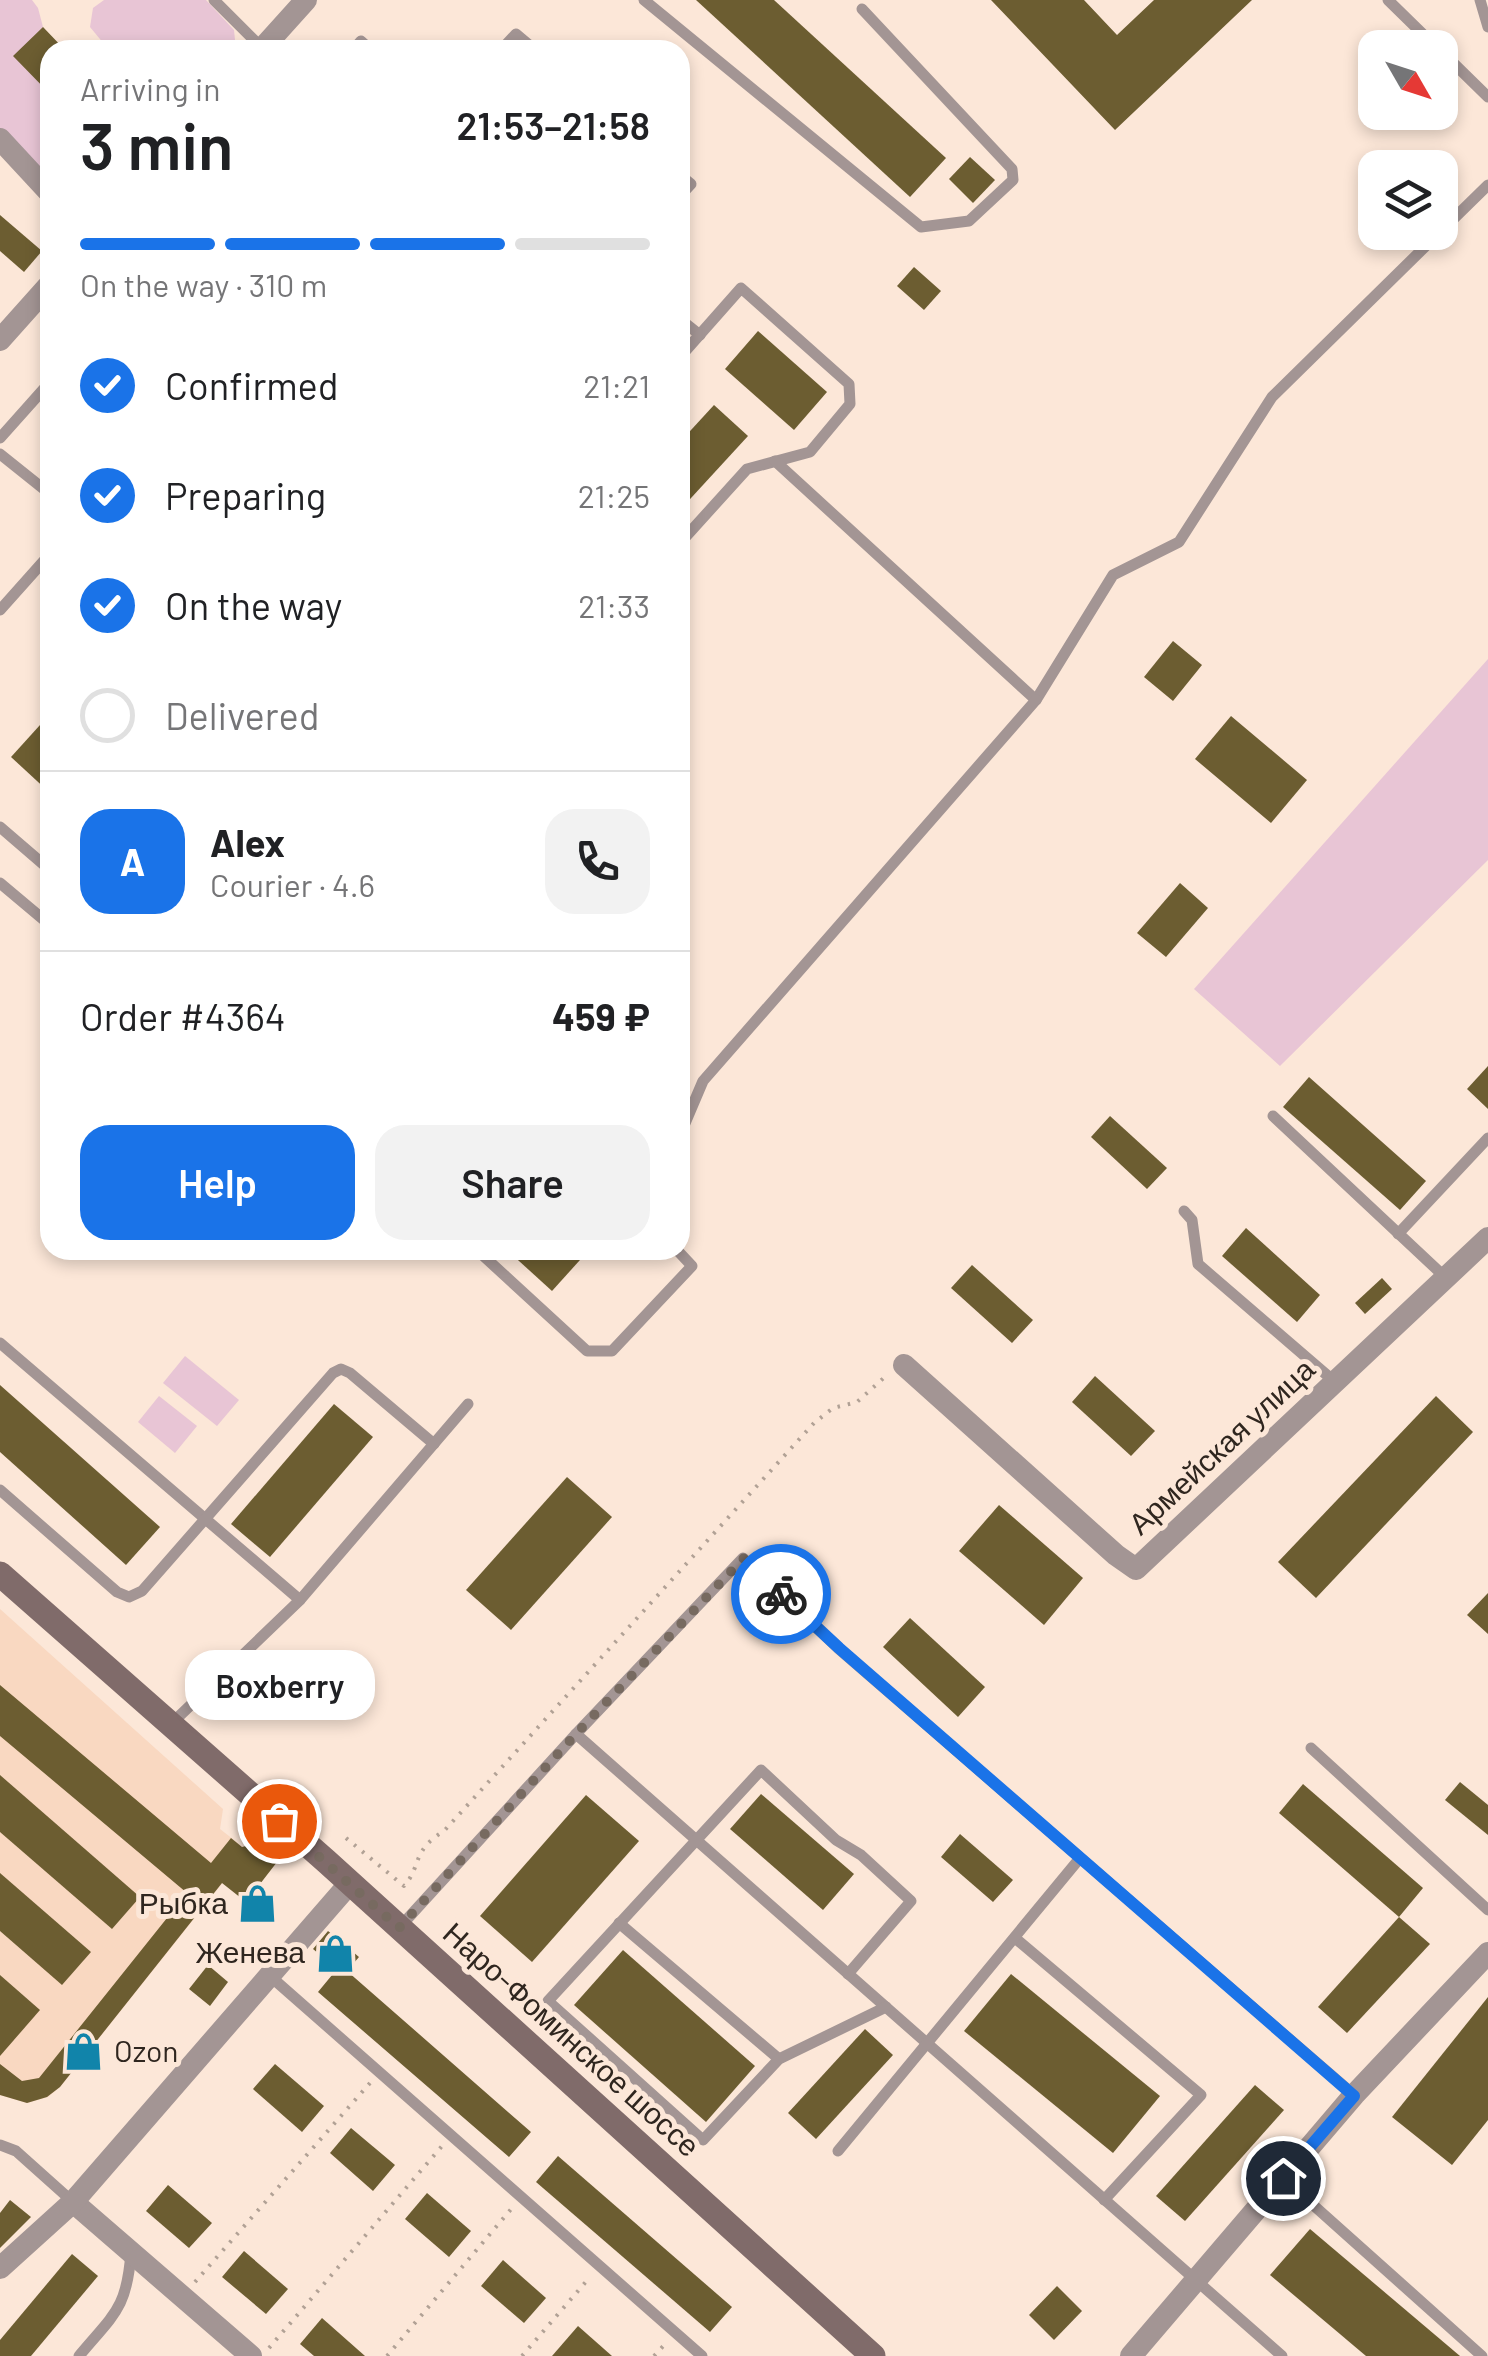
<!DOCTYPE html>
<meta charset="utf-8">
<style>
body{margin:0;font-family:Barlow,sans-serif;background:#f2f2f2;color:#202124;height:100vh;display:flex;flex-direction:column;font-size:38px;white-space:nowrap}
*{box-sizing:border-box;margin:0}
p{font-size:32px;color:#757577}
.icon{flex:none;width:55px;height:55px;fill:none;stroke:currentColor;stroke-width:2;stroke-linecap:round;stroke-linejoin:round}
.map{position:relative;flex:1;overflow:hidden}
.details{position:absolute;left:40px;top:40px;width:650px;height:1220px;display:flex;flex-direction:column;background:#fff;border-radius:30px;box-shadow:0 5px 15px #0003}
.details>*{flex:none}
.needle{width:65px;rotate:129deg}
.controls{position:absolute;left:1358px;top:30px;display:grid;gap:20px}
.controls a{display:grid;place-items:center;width:100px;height:100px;border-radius:20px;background:#fff;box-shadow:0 5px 15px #0003;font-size:50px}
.pin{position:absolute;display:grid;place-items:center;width:85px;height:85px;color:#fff;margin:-42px;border:5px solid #fff;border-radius:50%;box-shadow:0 2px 10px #0007}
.courier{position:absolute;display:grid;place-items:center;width:100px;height:100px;margin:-50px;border:8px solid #1a73e8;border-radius:50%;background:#fff;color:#222;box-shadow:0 2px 12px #0007}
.bubble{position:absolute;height:70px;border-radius:30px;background:#fff;box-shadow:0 5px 15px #0003;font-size:32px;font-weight:600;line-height:70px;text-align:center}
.head em{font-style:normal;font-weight:600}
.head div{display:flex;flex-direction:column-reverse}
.head{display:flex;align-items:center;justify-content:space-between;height:170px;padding:0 40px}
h1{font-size:65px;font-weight:600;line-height:75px}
.bar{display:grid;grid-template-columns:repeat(4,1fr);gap:15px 10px;align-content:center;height:120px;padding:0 40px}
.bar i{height:12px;border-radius:8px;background:#e0e0e0}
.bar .current{background:#1a73e8}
.bar p{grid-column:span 4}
.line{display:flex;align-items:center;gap:25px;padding:0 40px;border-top:2px solid #e0e0e0}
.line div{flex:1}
.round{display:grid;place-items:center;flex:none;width:105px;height:105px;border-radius:30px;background:#f2f2f2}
ol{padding:0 40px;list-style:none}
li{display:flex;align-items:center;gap:30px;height:110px}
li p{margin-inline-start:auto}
li .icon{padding:10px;border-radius:50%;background:#1a73e8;color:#fff;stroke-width:4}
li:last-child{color:#757577}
li i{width:55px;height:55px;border:5px solid #e0e0e0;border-radius:50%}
.button{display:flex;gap:20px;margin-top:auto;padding:20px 40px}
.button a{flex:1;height:115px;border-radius:30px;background:#1a73e8;color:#fff;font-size:40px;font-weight:600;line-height:115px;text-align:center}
.button a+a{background:#f2f2f2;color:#202124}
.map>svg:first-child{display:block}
</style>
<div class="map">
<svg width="1488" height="2356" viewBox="0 0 1488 2356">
<rect width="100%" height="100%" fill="#fce7d8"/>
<polygon fill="#f9d8c1" points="0,1609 223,1809 220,1829 248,1851 60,2087 48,2097 27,2103 0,2095"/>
<g fill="#e8c5d5">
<polygon points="0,0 32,0 38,8 43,27 14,56 50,94 50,179 0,128"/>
<polygon points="104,0 206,0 234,30 235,40 226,50 109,50 90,27 93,8"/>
<polygon points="1488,659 1488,860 1280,1066 1194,989"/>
<polygon points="185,1356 239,1400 217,1426 163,1383"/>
<polygon points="159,1396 197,1426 175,1453 138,1422"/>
</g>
<g fill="#6c5d31">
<polygon points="696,0 774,0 946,158 910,197"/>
<polygon points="991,0 1084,0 1117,35 1154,0 1252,0 1115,130"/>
<polygon points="43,27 65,50 50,50 50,94 13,56"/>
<polygon points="970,157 995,180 973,203 949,179"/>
<polygon points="0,215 42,251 24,272 0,251"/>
<polygon points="914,267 941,291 924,310 897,286"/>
<polygon points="758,331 827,392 794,430 725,369"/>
<polygon points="714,405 748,436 680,510 680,442"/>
<polygon points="1173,641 1202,665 1173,701 1144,677"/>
<polygon points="50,714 50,793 11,757"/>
<polygon points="1231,716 1307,780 1271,823 1195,759"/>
<polygon points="1180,883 1208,908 1166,957 1137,933"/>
<polygon points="1488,1066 1488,1109 1467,1089"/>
<polygon points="1309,1077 1426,1181 1400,1210 1283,1107"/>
<polygon points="1110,1116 1167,1168 1147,1189 1091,1137"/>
<polygon points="1246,1228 1320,1295 1297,1322 1222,1256"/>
<polygon points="507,1250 589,1250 552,1291"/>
<polygon points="972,1265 1033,1320 1012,1343 951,1288"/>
<polygon points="1382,1278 1392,1289 1365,1314 1355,1303"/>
<polygon points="1095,1376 1155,1431 1131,1456 1072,1402"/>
<polygon points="0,1385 160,1527 126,1565 0,1452"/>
<polygon points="1436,1396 1473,1432 1316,1598 1278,1562"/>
<polygon points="334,1404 373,1437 270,1557 231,1524"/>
<polygon points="567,1477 612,1517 511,1630 466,1590"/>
<polygon points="999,1505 1083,1578 1044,1625 959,1551"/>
<polygon points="1488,1593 1488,1634 1467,1615"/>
<polygon points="910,1618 985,1687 958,1717 883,1647"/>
<polygon points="0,1685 211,1863 231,1838 242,1847 254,1844 261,1834 284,1853 246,1902 222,1883 60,2087 47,2097 27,2103 0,2095 0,2064 22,2081 39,2078 187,1893 0,1736"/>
<polygon points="0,1775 140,1897 112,1929 0,1832"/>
<polygon points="1460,1782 1488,1805 1488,1835 1445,1800"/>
<polygon points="1303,1784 1423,1888 1399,1917 1279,1813"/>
<polygon points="761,1794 854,1874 823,1910 730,1829"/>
<polygon points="586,1795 639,1841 532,1962 480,1916"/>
<polygon points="960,1834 1013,1880 993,1902 941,1857"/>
<polygon points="0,1873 91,1952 62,1985 0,1931"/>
<polygon points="1399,1917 1430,1944 1347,2033 1318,2007"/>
<polygon points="328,1931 359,1957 347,1971 531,2132 509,2157 318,1992 337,1969 313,1949"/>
<polygon points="623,1950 755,2066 706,2122 574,2005"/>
<polygon points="208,1965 228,1982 210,2006 189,1989"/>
<polygon points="1011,1974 1160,2096 1113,2153 964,2031"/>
<polygon points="0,1975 40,2010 0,2056"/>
<polygon points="1488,1997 1488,2120 1452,2165 1392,2117"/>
<polygon points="865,2029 893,2055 816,2139 788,2113"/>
<polygon points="275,2064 324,2106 302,2132 253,2089"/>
<polygon points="1255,2085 1284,2110 1185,2221 1156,2196"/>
<polygon points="351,2128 395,2165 373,2191 330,2153"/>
<polygon points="558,2156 732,2307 710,2332 536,2182"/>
<polygon points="168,2185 212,2223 189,2248 146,2211"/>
<polygon points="427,2193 471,2231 449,2257 405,2219"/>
<polygon points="10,2200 31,2217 0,2248 0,2213"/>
<polygon points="1310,2229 1460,2356 1366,2356 1270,2275"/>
<polygon points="244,2251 288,2289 266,2314 222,2277"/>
<polygon points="72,2254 98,2276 31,2356 0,2356 0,2340"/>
<polygon points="503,2260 546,2298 524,2323 481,2286"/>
<polygon points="1057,2286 1082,2311 1054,2340 1029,2315"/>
<polygon points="322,2318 365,2356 314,2356 300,2344"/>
<polygon points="578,2326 612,2356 552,2356"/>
</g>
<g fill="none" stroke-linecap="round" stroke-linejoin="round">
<g stroke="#b1a195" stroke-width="4" stroke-dasharray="2.5 8" stroke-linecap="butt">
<path d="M346,1838L404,1886C422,1866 411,1851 444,1831L814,1423L833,1408L857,1402L887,1375"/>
<polyline points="195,2282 370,2083"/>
<polyline points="269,2348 442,2146"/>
<polyline points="387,2356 512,2208"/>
<polyline points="522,2356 590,2277"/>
<polyline points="654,2356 666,2343"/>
</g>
<g stroke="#a39594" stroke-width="11">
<polyline points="214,0 262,48"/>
<polyline points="644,0 921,227 969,221 1013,180 1012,169 862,9"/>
<polyline points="1388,0 1437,48"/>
<polyline points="1480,0 1488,27"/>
<polyline points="353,50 361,41 371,50"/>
<polyline points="501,50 516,34 535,50"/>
<polyline points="1440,50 1488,97"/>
<polyline points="680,175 691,184 680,196"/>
<polyline points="1440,232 1488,185"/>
<polyline points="680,319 700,335"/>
<polyline points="680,357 741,288 849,384 850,404 810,452 747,469 680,543"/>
<polyline points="0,438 50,382"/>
<polyline points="0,454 50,494"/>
<polyline points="775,461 1036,700 1113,575 1179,542 1272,397 1440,232"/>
<polyline points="0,610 50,554"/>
<polyline points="0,827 50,870"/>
<polyline points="0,883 50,925"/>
<polyline points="1273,1116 1446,1278"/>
<polyline points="680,1135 703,1081 1036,700"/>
<polyline points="1184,1211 1192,1220 1198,1264 1335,1382"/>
<polyline points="1398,1234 1488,1138"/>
<polyline points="477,1250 587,1351 612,1351 692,1266 677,1250"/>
<polyline points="0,1343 300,1600"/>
<polyline points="0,1490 117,1592 129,1597 142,1591 333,1373 341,1369 350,1373 434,1444"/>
<polyline points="171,1724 300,1600 468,1404"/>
<polyline points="576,1734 1282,2356"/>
<polyline points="1311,1748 1488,1910"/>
<polyline points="619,1923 779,2059"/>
<polyline points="399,1928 576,1734 743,1558 839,1649 1354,2095"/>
<polyline points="1015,1938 1201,2095 1104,2200"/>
<polyline points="848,1974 911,1901 861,1855 836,1840 761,1770 548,2001 703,2140 779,2059 886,2007"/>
<polyline points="270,1976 702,2356"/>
<polyline points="0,2145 16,2151 73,2202"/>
<polyline points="838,2151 1080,1858"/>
<polyline points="1283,2178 1482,2356"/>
<path d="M79,2356C114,2314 127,2309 131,2252"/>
</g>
<g stroke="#a39594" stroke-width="22">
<polyline points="261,50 306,0"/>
<polyline points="0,139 50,193"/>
<polyline points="0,340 50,284"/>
<polyline points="904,1365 1116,1555 1136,1569 1488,1238"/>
<polyline points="73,2202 251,2356"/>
<polyline points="0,2268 73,2202 350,1883"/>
<polyline points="1131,2356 1354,2095 1488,1953"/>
</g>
<polyline stroke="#806b6a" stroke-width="25" points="0,1574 326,1861 873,2356"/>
</g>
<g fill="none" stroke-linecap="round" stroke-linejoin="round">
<polyline stroke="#776a60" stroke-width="10" stroke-dasharray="0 18" points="279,1821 399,1928 576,1734 744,1558 781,1594"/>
<polyline stroke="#1a73e8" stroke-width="12" points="781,1594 839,1648 1354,2096 1283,2178"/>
</g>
<defs>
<symbol id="shop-bare" viewBox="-9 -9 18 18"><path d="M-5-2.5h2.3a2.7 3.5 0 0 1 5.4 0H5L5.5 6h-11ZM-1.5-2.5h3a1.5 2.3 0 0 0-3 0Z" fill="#1184aa" stroke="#fce7d8" stroke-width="2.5" paint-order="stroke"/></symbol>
</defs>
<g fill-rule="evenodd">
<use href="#shop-bare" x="230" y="1876" width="55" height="55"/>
<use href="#shop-bare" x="308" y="1926" width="55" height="55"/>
<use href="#shop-bare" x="56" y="2024" width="55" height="55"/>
</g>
<g text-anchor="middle" stroke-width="10" stroke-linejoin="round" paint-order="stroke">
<g font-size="30" fill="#2f261f" stroke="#fce7d8">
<text transform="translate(1222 1447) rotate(-43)" y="10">Армейская улица</text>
<text transform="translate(571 2040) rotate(42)" y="10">Наро-Фоминское шоссе</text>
</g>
<g font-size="30" fill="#2f261f" stroke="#fce7d8" text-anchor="end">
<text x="228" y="1914">Рыбка</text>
<text x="305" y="1963">Женева</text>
<text x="114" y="2062" text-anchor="start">Ozon</text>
</g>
</g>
</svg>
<div class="controls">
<a><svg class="needle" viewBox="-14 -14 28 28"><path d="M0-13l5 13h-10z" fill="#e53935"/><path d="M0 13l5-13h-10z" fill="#757577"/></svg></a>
<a><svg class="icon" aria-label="layers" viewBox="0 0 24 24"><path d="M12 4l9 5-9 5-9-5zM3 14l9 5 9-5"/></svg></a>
</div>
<div class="pin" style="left:279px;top:1821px;background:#ea580c"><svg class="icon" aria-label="bag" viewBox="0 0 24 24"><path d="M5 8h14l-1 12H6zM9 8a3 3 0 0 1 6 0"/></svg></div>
<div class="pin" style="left:1283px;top:2178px;background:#1f2937"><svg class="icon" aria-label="home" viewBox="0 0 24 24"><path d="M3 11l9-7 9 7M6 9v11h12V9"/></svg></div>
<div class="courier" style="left:781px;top:1594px"><svg class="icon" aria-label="bike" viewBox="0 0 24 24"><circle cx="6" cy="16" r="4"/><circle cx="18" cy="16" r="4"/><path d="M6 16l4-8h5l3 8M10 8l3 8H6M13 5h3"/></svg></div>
<div class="bubble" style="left:185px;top:1650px;width:190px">Boxberry</div>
<section class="details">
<div class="head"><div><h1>3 min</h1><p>Arriving in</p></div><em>21:53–21:58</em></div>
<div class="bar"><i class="current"></i><i class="current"></i><i class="current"></i><i></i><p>On the way · 310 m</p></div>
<ol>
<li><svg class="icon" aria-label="check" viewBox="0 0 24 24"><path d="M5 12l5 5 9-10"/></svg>Confirmed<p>21:21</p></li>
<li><svg class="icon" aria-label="check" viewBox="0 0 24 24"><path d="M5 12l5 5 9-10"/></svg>Preparing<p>21:25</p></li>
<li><svg class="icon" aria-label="check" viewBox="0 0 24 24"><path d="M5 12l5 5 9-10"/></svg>On the way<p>21:33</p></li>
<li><i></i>Delivered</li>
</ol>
<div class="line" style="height:180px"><b class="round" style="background:#1a73e8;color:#fff">A</b><div><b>Alex</b><p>Courier · 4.6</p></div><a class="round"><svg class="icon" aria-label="phone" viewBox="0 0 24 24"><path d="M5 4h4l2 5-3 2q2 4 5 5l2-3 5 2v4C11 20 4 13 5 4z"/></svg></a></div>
<div class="line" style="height:130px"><div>Order #4364</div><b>459 ₽</b></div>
<div class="button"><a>Help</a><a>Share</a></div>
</section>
</div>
